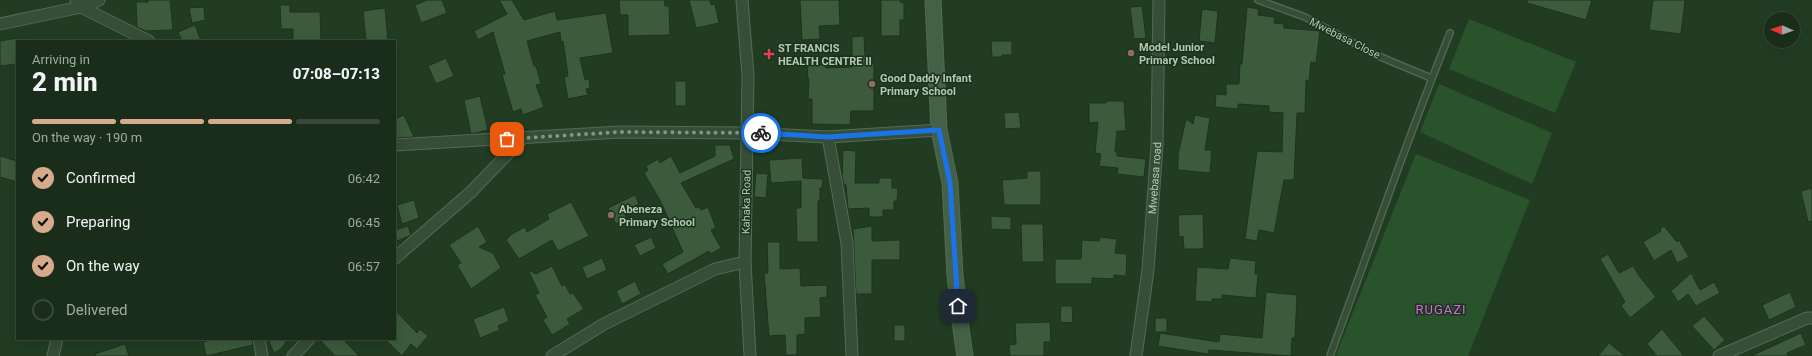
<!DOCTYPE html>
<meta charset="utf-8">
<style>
body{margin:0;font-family:Roboto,sans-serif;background:#273927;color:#f1f3f6;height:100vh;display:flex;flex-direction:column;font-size:15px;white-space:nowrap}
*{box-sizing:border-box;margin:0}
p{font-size:13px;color:#9fa8a2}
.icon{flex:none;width:22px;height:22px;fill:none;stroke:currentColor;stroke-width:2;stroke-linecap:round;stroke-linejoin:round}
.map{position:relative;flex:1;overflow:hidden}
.panel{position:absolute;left:16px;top:40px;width:380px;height:300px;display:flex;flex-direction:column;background:#1a2d1a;border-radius:0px;box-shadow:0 4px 16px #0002,0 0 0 1px #384939}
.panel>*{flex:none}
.needle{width:26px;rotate:272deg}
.tools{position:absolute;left:1764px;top:12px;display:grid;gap:8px}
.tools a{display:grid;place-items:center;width:36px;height:36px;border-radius:50%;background:#1a2d1a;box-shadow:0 4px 16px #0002,0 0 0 1px #384939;font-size:20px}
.pin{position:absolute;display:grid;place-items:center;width:34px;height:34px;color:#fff;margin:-17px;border-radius:8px;box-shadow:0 2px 6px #0006}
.courier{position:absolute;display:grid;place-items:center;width:40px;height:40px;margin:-20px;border:3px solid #1a73e8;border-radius:50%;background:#fff;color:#222;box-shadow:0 1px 5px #0007}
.overview em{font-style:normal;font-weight:800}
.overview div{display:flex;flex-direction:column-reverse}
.overview{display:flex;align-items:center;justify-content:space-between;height:68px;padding:0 16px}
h1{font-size:26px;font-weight:800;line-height:30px}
.bar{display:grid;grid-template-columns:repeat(4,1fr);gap:6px 4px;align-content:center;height:48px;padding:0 16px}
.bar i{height:5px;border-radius:3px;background:#384939}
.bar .selected{background:#d6ab8b}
.bar p{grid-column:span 4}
ol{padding:0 16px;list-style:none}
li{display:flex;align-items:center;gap:12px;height:44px}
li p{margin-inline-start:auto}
li .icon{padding:4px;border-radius:50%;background:#d6ab8b;color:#111;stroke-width:4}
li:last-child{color:#9fa8a2}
li i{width:22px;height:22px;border:2px solid #384939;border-radius:50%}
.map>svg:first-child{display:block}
</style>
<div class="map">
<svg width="1812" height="356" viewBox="0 0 1812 356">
<rect width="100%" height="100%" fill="#223c23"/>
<g fill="#29542b">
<polygon points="1469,19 1576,62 1555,113 1449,69"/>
<polygon points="1439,84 1552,133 1532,184 1420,132"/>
<polygon points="1416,154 1530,200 1468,356 1338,356 1336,355"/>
</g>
<g fill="#3b5b3c" stroke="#1d331e">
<polygon points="148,0 170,0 173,30 146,31 137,27 136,2 148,2"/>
<polygon points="427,0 442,0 447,13 421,23 415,5"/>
<polygon points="499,0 512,0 524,20 555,11 557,20 606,13 613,53 580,58 585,80 589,79 590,88 586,89 588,95 568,99 564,77 568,76 563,41 561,42 560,32 527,41 534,66 536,66 541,84 536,85 544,107 523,115 521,109 513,112 502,75 505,74 493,32 478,40 474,31 507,14"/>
<polygon points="619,0 664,0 665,6 669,6 670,35 628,36 628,15 620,15"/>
<polygon points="689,0 710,0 711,5 715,4 719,23 696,28"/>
<polygon points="800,0 839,0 840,25 819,26 820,39 802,40"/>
<polygon points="881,0 900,0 900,2 904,3 904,20 900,20 900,36 881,36"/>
<polygon points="1527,0 1592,0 1586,20 1527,3"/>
<polygon points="1653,0 1685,0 1681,34 1649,30"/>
<polygon points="280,5 290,5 290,12 320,12 321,41 293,41 293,29 281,29"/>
<polygon points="1142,6 1146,38 1134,39 1130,7"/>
<polygon points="204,7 205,20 192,23 189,8"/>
<polygon points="1247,7 1259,9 1258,15 1275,17 1274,23 1284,24 1284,28 1320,31 1316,63 1311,62 1309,81 1306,80 1305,113 1297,113 1294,180 1284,180 1274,233 1259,230 1257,241 1245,239 1257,151 1282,152 1283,113 1269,112 1269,106 1238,104 1238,109 1215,107 1216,94 1226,95 1226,84 1239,84 1240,64 1242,64"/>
<polygon points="385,8 388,41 366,41 363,11"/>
<polygon points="1202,9 1218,11 1215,43 1199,41"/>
<polygon points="195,25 201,41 182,41 178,32"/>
<polygon points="864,36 865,56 871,56 871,63 874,63 874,111 851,111 850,125 812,124 812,99 808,99 809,79 808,79 807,65 826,65 826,68 852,67 852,37"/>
<polygon points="17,38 17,64 0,66 0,41"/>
<polygon points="991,41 1012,41 1012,55 1002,55 1002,57 992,57"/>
<polygon points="446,58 454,76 436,84 428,66"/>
<rect x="675" y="81" width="11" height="25"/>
<polygon points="480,96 488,130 471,134 464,100"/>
<polygon points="1106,101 1124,101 1126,131 1117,131 1115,152 1117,152 1117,156 1146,159 1144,177 1117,174 1118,168 1099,166 1101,154 1095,153 1098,122 1089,123 1089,103 1106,103"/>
<polygon points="1019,112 1021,128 1005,129 1004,113"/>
<polygon points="404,115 414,137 396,138 395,119"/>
<polygon points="1195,115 1210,118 1205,150 1212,150 1210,173 1178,170 1178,155 1186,119 1193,124"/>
<polygon points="715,145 730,145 734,159 681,183 696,208 699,207 701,210 708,207 716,228 711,230 721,248 711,254 709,251 668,274 662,264 683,252 661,202 644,173 648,170 646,166 658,159 660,163 671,156 680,173 715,156"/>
<polygon points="843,150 856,151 855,183 879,183 879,178 892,178 892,188 898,188 897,201 894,201 894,210 883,210 883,217 869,217 869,208 848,209 846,185 844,185 842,178"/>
<polygon points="0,156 17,161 17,182 0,177"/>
<polygon points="802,158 803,178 823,179 822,188 820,188 820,201 818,201 818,242 797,242 796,208 801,208 801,181 771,183 769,160"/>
<polygon points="1027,171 1041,171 1041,205 1004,205 1002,180 1027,178"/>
<polygon points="756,173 768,174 766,198 754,197"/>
<polygon points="1812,188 1812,221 1808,222 1801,191"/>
<polygon points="635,195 639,204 624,211 627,219 616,224 608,208"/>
<polygon points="414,200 419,218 402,224 397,205"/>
<polygon points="571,202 589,236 558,251 552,240 519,259 506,240 512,234 525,227 527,232 549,219 547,214"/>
<polygon points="1203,214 1204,249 1184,249 1183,236 1179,237 1178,215"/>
<polygon points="991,216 1011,217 1011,230 991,229"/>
<polygon points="1021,224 1043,224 1044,262 1022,262"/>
<polygon points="408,226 411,235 397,241 395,230"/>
<polygon points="478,226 487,242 479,247 493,253 501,268 471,289 457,265 461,263 449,245"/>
<polygon points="872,226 872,241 900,240 900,260 872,260 872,294 856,294 853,229"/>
<polygon points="1664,226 1677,242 1679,240 1689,257 1677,263 1671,250 1654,261 1643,242 1661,231 1660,229"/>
<polygon points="651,237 656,248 640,256 634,245"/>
<polygon points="1100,237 1117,239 1115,253 1127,254 1126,276 1114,275 1114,279 1092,278 1092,284 1055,284 1055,259 1081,259 1082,240 1099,241"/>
<polygon points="767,242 780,242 780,269 800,268 801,286 827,285 827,297 820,298 821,317 805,318 805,334 797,335 797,355 786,355 785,335 769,336 764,273 768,273"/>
<polygon points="1608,254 1619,273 1633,266 1640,277 1656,297 1630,318 1621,306 1625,302 1600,259"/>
<polygon points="602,258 607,270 587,279 582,267"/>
<polygon points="1230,258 1256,261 1255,274 1258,274 1256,298 1222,295 1222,299 1212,299 1212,302 1195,301 1197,267 1228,269"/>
<polygon points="552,266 562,286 565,284 570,294 573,293 584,309 567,319 570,324 552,335 543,320 547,317 535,295 539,293 528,270 536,274"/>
<polygon points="1691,273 1700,290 1714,282 1720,293 1696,306 1688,294 1678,302 1671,291"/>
<polygon points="635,281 641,294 622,304 616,291"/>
<polygon points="1266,292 1297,295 1295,338 1292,338 1291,356 1209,350 1208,354 1158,346 1160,333 1219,342 1220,334 1262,338"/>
<polygon points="1790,292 1796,307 1769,320 1762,305"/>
<polygon points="1061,306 1072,306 1073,323 1060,322"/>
<polygon points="504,307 509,321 498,326 500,330 480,338 473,319"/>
<polygon points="395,310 417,333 420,329 428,336 417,349 411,344 402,356 385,339 395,339"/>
<polygon points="1704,316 1725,340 1714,350 1692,326"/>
<rect x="1155" y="318" width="12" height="14"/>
<polygon points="1050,322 1051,342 1044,342 1044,356 1010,356 1009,345 1016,344 1015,323"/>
<rect x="894" y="325" width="11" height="16"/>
<polygon points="1662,329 1684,356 1657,356 1647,344"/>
<polygon points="1801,333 1806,345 1787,353 1789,356 1751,356"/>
<polygon points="214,339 252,339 253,345 206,356 203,342"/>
<polygon points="268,339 288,339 281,349 274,353"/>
<polygon points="319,339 343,339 359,356 335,356"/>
<polygon points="1609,343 1625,356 1598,356"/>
<polygon points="125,344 129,356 96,356 95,354"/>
</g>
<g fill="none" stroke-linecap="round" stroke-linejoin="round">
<defs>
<g id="lane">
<polyline points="1258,0 1305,17 1376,55 1431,78"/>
<path d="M1330,356C1370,248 1407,139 1450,33"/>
</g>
<g id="street">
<polyline points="76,0 81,7 149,41"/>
<polyline points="742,0 748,76 745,262 750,356"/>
<polyline points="0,24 81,7 99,0"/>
<polyline points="828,137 847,243 852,356"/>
<polyline points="395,145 620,132 747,133 828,137 939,130"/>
<polyline points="395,258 471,192 523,138"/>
<polyline points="259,339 262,356"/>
<polyline points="53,356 57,339"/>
<polyline points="293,356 309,339"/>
<polyline points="552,356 604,324 715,269 745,262"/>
<path id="s1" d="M1136,356L1148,270L1157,146L1159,0"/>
<polyline points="1719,356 1807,318 1812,318"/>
</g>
<polyline id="secondary" points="933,0 939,130 950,183 955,275 960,322 965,356"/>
</defs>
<use href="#lane" stroke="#546a55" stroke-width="8"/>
<use href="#street" stroke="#546a55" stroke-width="13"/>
<use href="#secondary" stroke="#546a55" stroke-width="17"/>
<use href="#lane" stroke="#364d37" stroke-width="5.5"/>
<use href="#street" stroke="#364d37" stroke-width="11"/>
<use href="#secondary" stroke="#446047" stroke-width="15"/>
</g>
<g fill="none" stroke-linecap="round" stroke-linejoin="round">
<polyline stroke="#7f9781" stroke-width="4" stroke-dasharray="0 7.2" points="507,139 620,132 761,133"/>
<polyline stroke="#1a73e8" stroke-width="5" points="761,133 828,137 939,130 950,183 958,306"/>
</g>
<g fill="#8d6e63" stroke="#1b311c" stroke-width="1.5">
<circle cx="1131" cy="53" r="4"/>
<circle cx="872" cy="84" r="4"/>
<circle cx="611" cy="215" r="4"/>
</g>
<path fill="#e0444e" stroke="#1b311c" stroke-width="1.5" d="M767 48h4v4h4v4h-4v4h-4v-4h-4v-4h4z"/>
<g text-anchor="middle" stroke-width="3" stroke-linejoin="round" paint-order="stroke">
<g font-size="11" fill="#b1c8b3" stroke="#1b311c">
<text transform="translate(1345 38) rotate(27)" y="4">Mwebasa Close</text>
<text dy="4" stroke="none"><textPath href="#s1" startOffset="179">Mwebasa road</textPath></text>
<text transform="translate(746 202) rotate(-89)" y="4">Kahaka Road</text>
</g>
<g font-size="11" font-weight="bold" fill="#b1c8b3" stroke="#1b311c" text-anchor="start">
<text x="1139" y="51">Model Junior<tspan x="1139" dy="13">Primary School</tspan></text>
<text x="778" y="52">ST FRANCIS<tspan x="778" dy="13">HEALTH CENTRE II</tspan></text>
<text x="880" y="82">Good Daddy Infant<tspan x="880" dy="13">Primary School</tspan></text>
<text x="619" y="213">Abeneza<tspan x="619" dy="13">Primary School</tspan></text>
</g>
<g font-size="13" letter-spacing="1" fill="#d16ddb" stroke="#1b311c">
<text x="1441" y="314">RUGAZI</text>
</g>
</g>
</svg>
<div class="tools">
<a><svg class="needle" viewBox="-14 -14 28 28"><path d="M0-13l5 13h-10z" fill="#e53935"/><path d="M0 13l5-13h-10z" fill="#9fa8a2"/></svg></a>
</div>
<div class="pin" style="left:507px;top:139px;background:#ea580c"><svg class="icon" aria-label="bag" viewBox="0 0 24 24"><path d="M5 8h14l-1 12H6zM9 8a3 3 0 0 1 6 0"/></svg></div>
<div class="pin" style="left:958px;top:306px;background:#1f2937"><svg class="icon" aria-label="home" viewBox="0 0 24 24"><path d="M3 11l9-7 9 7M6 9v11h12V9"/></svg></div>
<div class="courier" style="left:761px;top:133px"><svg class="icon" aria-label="bike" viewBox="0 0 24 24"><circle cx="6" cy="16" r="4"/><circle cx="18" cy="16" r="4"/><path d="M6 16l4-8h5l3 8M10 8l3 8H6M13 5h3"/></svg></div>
<section class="panel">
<div class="overview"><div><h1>2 min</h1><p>Arriving in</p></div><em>07:08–07:13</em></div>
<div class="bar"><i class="selected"></i><i class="selected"></i><i class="selected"></i><i></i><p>On the way · 190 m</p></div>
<ol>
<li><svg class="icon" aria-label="check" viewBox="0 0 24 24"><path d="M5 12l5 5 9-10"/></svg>Confirmed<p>06:42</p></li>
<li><svg class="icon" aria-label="check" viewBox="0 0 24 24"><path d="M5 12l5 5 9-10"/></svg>Preparing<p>06:45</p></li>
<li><svg class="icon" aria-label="check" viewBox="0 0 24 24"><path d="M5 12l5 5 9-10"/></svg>On the way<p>06:57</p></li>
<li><i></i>Delivered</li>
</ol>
</section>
</div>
